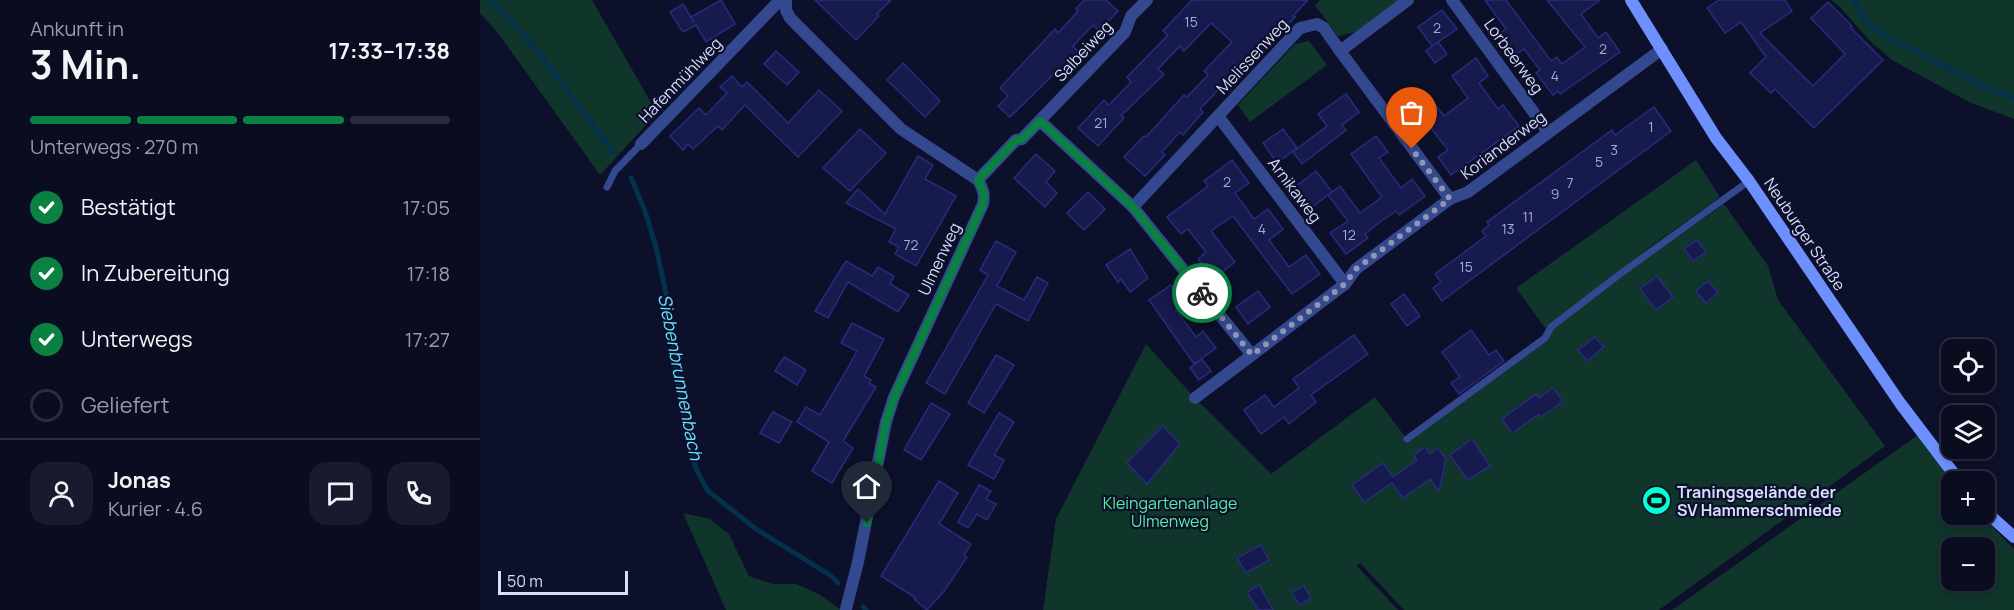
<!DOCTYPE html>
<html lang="de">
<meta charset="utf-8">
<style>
body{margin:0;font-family:Manrope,sans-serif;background:#181a2d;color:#f1f3f6;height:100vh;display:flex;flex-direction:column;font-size:22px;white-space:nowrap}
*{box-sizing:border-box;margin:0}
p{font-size:20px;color:#999ba5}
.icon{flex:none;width:33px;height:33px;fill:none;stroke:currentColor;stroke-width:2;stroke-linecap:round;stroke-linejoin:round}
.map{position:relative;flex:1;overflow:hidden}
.details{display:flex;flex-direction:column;background:#0a0c20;width:480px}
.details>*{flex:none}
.buttons{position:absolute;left:1461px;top:339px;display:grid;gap:12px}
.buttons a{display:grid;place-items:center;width:54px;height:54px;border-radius:12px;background:#0a0c20;box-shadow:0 3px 9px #0003,0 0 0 2px #2a2c3e;font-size:30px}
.scale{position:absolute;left:18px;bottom:15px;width:130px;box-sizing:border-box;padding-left:6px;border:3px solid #d7ddff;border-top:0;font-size:16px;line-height:21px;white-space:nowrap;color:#d7ddff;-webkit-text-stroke:4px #0d102a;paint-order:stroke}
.pin{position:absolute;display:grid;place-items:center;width:51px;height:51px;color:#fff;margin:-62px -26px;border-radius:50% 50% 50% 0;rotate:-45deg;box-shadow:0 0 6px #0007}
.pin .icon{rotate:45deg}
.courier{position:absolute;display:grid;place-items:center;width:60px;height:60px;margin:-30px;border:4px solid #0b8043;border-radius:50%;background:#fff;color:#222;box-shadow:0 2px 8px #0007}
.overview em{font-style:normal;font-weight:700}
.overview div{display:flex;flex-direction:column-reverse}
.overview{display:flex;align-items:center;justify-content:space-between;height:102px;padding:0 30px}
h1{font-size:39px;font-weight:700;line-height:45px}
.bar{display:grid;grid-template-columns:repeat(4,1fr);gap:9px 6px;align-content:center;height:72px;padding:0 30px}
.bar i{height:8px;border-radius:4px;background:#2a2c3e}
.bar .selected{background:#0b8043}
.bar p{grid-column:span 4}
.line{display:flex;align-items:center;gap:15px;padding:0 30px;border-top:2px solid #2a2c3e}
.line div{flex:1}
.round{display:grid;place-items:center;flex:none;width:63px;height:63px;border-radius:18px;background:#181a2d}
ol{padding:0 30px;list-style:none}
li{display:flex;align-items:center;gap:18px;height:66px}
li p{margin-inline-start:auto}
li .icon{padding:6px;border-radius:50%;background:#0b8043;color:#fff;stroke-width:4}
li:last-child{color:#999ba5}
li i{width:33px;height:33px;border:3px solid #2a2c3e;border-radius:50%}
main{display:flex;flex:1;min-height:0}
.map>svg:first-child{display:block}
</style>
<main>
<section class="details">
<div class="overview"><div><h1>3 Min.</h1><p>Ankunft in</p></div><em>17:33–17:38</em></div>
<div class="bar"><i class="selected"></i><i class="selected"></i><i class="selected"></i><i></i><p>Unterwegs · 270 m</p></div>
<ol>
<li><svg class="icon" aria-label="check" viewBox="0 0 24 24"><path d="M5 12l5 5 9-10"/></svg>Bestätigt<p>17:05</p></li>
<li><svg class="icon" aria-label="check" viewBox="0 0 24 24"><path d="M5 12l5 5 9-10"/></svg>In Zubereitung<p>17:18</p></li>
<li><svg class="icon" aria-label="check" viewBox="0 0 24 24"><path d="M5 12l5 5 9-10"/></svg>Unterwegs<p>17:27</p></li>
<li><i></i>Geliefert</li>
</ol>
<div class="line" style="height:108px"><a class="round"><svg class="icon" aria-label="person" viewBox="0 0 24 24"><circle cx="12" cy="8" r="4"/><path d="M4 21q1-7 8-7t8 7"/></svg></a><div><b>Jonas</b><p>Kurier · 4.6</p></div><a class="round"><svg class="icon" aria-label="chat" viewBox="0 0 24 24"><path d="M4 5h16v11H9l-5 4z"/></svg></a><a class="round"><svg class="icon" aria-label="phone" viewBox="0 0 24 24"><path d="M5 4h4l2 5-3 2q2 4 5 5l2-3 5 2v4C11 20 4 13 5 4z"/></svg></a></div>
</section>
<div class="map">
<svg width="1534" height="610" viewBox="0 0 1534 610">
<rect width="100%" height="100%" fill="#0d102a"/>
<g fill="#10352a" fill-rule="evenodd">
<polygon points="0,0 112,0 177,113 120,175 18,33 0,13"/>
<polygon points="840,0 920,0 877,32 858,36 835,5"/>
<polygon points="1351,0 1534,0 1534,119 1489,102 1412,60 1390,41 1360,7"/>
<polygon points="829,41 847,65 770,122 758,105 815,44"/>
<polygon points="1216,160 1240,197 1173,245 1065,328 1036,288"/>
<polygon points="1244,204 1288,266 1298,300 1405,446 1179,610 924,610 880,563 877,566 918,610 563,610 576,519 666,344 715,398 791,474 895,397 927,439 1065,338 1071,327"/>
<path d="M1438,435L1473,481L1472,482V514L1501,515L1534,549V610H1192ZM1472,548H1504V580H1472Z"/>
<polygon points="203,513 230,519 249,534 269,576 293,584 316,584 339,594 361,610 246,610"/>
</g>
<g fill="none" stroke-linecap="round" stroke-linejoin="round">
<g stroke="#04314c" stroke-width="5">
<polyline points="10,0 54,46 134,153"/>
<polyline points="1374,0 1385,21 1402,34 1505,87 1534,98"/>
<polyline points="151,178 164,208 176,247 189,308 196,372 210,452 218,473 228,491 276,529 350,575 358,583"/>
<polyline points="383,607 386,610"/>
</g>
</g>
<g fill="#171a4d" stroke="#272c7c" stroke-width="1.5">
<polygon points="241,0 255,24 226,42 216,25 203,32 190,12 203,4 214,22 211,17"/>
<polygon points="335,0 411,0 397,14 399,16 376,40"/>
<polygon points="604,0 626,0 638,11 619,31 613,25 593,46 599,53 581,72 578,70 530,117 518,106 528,96 520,88 575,29 578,33 598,11 596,9"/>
<polygon points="712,0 828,0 813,16 815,17 743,90 741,87 720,109 723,112 703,135 700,132 682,152 685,155 665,176 644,157 664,136 666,137 704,95 707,97 728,75 724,71 752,42 731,23 704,51 700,46 678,69 684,74 641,116 644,118 618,146 598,128 624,100 629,105 651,82 647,77 688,35 683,31"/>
<polygon points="1005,0 1026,0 1071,61 1077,57 1082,64 1105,47 1067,0 1120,0 1101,14 1118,38 1126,32 1140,52 1080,94 1078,91 1073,95 1056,73 1060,70 1044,49 1037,54 1021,33 1026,29"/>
<polygon points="1239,0 1305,0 1312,11 1280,33 1333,86 1365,54 1331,18 1348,2 1372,26 1370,27 1403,60 1334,128 1295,89 1291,93 1270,73 1286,57 1261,22 1245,33 1227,8"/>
<polygon points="962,10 977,29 952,46 938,27"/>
<polygon points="958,42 967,54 955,63 946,51"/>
<polygon points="296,51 319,72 307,85 284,64"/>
<polygon points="996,58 1008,76 999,83 1018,109 1023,105 1039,126 971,175 958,157 968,150 950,127 940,134 923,112 947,94 964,116 988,98 972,76"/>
<polygon points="423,63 460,101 445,117 407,80"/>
<polygon points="252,76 262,87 267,82 308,123 339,90 362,111 318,157 265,105 242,130 238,126 213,149 208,144 203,150 190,136 219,108 226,115 247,93 240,87"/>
<polygon points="866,94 879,112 862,125 866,130 822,164 813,152 847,126 838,114"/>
<polygon points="1174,107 1191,131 962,301 953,288 961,282 955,274 1006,236 1002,231 1009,225 1007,222 1132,130 1135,135"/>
<polygon points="380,129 406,153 370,191 343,168"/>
<polygon points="803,129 817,148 797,163 783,143"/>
<polygon points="896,136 908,152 899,158 921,188 932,179 945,196 919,215 916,211 896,225 885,234 888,238 866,254 850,233 868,221 848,195 860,186 880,213 902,197 871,154"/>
<polygon points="556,154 575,171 566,182 577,193 565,207 534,178"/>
<polygon points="438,156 453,165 445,179 476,196 436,266 415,254 419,247 409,242 416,229 366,203 378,189 405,214"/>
<polygon points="752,160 769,183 755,193 774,219 788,209 803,229 789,240 809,267 826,255 840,274 812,294 753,216 731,231 755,262 733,279 718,259 726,252 708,229 701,234 687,217 728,186 724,181"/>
<polygon points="836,171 852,192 831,208 815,187"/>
<polygon points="608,192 625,209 604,230 587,213"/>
<polygon points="1217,240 1226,252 1213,261 1204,249"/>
<polygon points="516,241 536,252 517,286 544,300 557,277 568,283 548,321 516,304 465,394 446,383 508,275 500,270"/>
<polygon points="650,249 668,278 650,292 641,279 638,282 626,265"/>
<polygon points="366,261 392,276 398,267 414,276 410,284 429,295 418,312 368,282 348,318 335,311"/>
<polygon points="1177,276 1193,297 1176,310 1160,289"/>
<polygon points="1228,281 1238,293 1226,303 1216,291"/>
<polygon points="691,285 705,304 696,310 716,337 723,331 736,348 714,364 669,300"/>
<polygon points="778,291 790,307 768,324 756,307"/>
<polygon points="924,294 940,316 927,326 911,304"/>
<polygon points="372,323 404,339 384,376 391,380 389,383 396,387 363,441 373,448 352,483 332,471 349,442 317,422 326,407 340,415 366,371 377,351 361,343"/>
<polygon points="991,330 1009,355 1016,350 1024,361 979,394 971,383 980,377 962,352"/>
<polygon points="874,335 888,354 831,395 836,402 809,424 804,417 781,434 764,410 785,395 794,407 819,388 813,379"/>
<polygon points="1115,337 1124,347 1107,361 1098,350"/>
<polygon points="516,355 534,365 504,413 488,403"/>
<polygon points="304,357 326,370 317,385 295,371"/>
<polygon points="722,359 731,371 719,380 710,368"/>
<polygon points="1073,388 1083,401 1061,417 1059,414 1032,433 1022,419 1056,394 1059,398"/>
<polygon points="451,403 470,414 441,460 424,450"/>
<polygon points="293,412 312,422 299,443 280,433"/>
<polygon points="519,413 534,422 514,455 524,460 514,479 488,465"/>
<polygon points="683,426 700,444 667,484 647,463"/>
<polygon points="992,439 1010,466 988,480 970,455"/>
<polygon points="945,447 950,454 958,448 966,459 959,491 950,479 923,498 912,483 884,502 872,485 903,463 913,477 937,460 934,455"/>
<polygon points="459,481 478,493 459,524 491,544 484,555 487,557 465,590 447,610 434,599 436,598 401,576"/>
<polygon points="499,485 511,491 506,499 516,504 507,520 497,514 488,528 478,522"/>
<polygon points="781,545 789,560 766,573 757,558"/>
<polygon points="779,585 793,610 778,610 767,592"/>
<polygon points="824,586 831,598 819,605 812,592"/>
</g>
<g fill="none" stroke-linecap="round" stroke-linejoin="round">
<g stroke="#33488e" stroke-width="7">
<polyline points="127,187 135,171 161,144"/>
<polyline points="927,439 1065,338 1071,327 1140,274 1269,181"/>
</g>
<g stroke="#33488e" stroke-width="12">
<path d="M306,0V10L310,18L421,129L498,180C503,189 505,194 503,204L414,397L406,422L378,562L366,609"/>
<polyline points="972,0 1068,132"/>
<polyline points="860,51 970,199"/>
<polyline points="738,116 865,284"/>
<polyline points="560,121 653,207 772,355 865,284 876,269 970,199 988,192 1182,49"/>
<polyline points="161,144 300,0"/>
<polyline points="498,180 536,140 542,139 645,32 651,16 667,0"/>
<polyline points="653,207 820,28 837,24 844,28 860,51 928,0"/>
<polyline points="715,398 772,355"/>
</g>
<g stroke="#6e90ff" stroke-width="12">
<polyline points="1151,0 1236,138 1269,181 1420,403 1480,482"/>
<polyline points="1504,510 1534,537"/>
</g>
</g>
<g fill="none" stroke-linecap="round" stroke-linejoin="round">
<polyline stroke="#9095b4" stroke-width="6" stroke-dasharray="0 10.8" points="722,293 772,355 865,284 876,269 970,199 932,149"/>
<path stroke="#0b8043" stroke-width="8" d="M387,523L406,422L414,397L503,204C505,194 503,189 498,180L536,140L542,139L560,121L653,207L722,293"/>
</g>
<defs>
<symbol id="stadium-disc" viewBox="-11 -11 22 22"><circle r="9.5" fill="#03ffd6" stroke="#0d102a"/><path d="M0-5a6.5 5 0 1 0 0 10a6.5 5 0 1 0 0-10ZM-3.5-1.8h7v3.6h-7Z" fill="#111"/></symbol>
</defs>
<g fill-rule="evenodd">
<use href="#stadium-disc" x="1160" y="484" width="33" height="33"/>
</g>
<g text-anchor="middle" stroke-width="4.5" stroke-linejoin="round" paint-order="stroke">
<g font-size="14" fill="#a7acd2">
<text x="711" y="27">15</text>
<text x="957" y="33">2</text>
<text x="1123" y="54">2</text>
<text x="1075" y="81">4</text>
<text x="621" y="128">21</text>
<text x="1171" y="132">1</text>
<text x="1134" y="155">3</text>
<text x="1119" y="167">5</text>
<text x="747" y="187">2</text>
<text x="1090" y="188">7</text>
<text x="1075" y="199">9</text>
<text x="1048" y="222">11</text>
<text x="782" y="234">4</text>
<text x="1028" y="234">13</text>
<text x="869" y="240">12</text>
<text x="431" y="250">72</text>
<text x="986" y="272">15</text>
</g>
<g font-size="16" fill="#d7ddff" stroke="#0d102a">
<text transform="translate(603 51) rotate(-47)" y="6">Salbeiweg</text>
<text transform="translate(772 56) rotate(-47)" y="6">Melissenweg</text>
<text transform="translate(1034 56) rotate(54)" y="6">Lorbeerweg</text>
<text transform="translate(200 80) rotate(-46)" y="6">Hafenmühlweg</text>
<text transform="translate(1023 145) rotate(-37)" y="6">Korianderweg</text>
<text transform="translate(815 190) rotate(53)" y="6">Arnikaweg</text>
<text transform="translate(1325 234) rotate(56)" y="6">Neuburger Straße</text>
<text transform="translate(459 259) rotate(-65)" y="6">Ulmenweg</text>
</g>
<g font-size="16" font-weight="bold" fill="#d7ddff" stroke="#0d102a" text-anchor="start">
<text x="1197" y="498">Traningsgelände der<tspan x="1197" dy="18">SV Hammerschmiede</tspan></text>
</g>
<g font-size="16" fill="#55ed9f" stroke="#0d102a">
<text x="690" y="509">Kleingartenanlage<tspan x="690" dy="18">Ulmenweg</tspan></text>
</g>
<g font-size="18" font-style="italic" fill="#65e0ff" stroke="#0d102a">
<text transform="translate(200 377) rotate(79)" y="6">Siebenbrunnenbach</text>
</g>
</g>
</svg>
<div class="buttons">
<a><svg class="icon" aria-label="locate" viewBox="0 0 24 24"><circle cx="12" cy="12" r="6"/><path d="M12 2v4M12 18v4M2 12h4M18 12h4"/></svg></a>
<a><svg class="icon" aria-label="layers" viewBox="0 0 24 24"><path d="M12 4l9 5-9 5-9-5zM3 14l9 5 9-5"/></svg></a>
<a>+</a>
<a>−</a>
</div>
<div class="scale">50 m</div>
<div class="pin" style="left:932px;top:149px;background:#ea580c"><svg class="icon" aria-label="bag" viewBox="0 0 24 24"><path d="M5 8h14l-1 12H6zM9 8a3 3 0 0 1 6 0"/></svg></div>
<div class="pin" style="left:387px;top:523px;background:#1f2937"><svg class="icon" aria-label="home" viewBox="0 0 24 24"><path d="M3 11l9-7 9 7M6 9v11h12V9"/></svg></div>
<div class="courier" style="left:722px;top:293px"><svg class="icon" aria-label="bike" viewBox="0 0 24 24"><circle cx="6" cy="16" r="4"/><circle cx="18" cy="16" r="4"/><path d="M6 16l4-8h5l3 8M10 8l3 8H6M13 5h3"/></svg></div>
</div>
</main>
